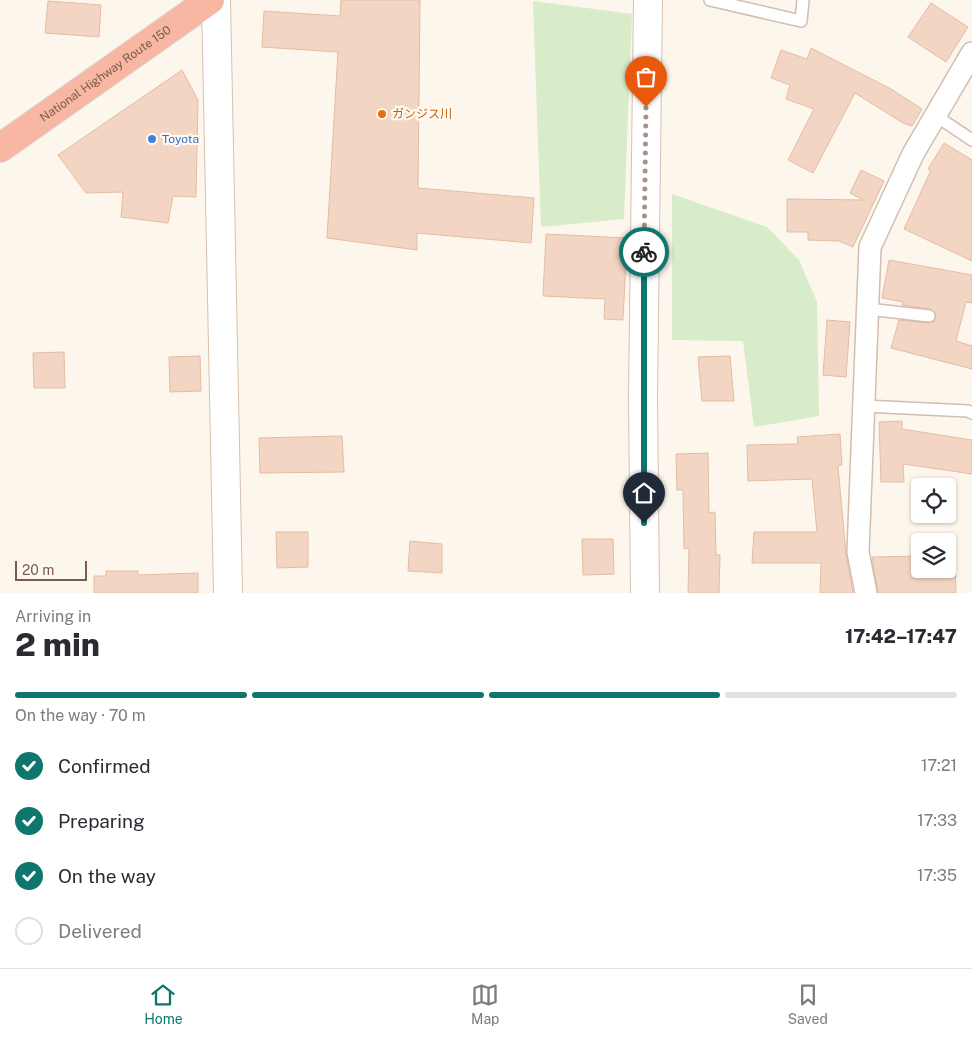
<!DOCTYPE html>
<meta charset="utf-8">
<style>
body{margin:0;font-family:"Public Sans","Noto Sans JP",sans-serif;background:#f7f7f7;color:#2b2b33;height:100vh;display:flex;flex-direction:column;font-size:19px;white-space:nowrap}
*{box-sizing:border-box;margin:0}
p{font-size:16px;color:#7c7c81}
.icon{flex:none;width:28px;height:28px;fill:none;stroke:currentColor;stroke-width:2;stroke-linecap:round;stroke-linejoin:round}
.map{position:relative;height:593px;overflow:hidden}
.panel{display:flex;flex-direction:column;background:#fff;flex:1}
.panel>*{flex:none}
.controls{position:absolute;left:911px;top:478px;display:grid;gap:10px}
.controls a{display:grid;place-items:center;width:45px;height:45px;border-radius:5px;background:#fff;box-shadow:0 1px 4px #0004;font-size:25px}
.scale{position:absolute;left:15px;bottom:12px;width:72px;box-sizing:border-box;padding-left:5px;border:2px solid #7a5c4d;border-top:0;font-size:14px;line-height:18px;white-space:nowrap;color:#7a5c4d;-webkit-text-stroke:4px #fffaf3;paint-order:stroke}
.pin{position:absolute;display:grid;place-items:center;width:42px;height:42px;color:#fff;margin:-51px -21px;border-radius:50% 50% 50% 0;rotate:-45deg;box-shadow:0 0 5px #0007}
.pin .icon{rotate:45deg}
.courier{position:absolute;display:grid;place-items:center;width:50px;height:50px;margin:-25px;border:4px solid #0f766e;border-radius:50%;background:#fff;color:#222;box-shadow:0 1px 6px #0007}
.summary em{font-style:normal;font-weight:800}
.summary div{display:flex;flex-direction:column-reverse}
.summary{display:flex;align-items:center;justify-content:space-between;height:85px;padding:0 15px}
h1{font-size:32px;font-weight:800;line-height:38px}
.bar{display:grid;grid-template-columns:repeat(4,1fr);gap:8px 5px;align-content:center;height:60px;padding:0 15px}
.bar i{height:6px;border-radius:4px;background:#e1e1e2}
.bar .active{background:#0f766e}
.bar p{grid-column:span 4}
ol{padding:0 15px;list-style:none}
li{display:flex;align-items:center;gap:15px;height:55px}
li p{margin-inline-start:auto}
li .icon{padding:5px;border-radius:50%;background:#0f766e;color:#fff;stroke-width:4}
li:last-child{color:#7c7c81}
li i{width:28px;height:28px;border:2px solid #e1e1e2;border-radius:50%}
.dock{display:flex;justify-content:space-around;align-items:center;height:70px;border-top:1px solid #e1e1e2;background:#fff;font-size:14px;color:#7c7c81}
.dock a{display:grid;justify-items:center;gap:2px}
.dock .active{color:#0f766e}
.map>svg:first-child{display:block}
</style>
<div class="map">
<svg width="972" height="593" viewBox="0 0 972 593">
<rect width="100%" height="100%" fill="#fdf6ec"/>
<g fill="#d8ecc9">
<polygon points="533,1 632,14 624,219 541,227"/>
<polygon points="672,194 767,227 799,260 817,302 819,416 754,427 743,341 672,340"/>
</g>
<g fill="#f3d5c3" stroke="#e6bba3">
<polygon points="341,0 420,0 418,188 534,198 531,243 417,233 417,250 327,238 338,52 262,47 264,11 340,16"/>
<polygon points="48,1 101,5 99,37 45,33"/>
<polygon points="931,3 968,27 946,62 908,37"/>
<polygon points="811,48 891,89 922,109 912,126 903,123 855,93 813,173 788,160 814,109 786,99 790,85 771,78 781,50 807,59"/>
<polygon points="182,70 198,100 196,197 173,196 168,223 121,217 123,192 86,193 58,155"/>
<polygon points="944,143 972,160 972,261 904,229 931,170 928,169"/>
<polygon points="861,170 884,181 853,247 839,241 808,240 808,232 787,232 787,199 863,200 850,193"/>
<polygon points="546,234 627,238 623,320 604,319 605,299 543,296"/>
<polygon points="889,260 972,275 972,303 966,302 956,341 972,346 972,369 891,348 899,320 929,323 935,321 936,316 930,309 902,305 903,302 882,298"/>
<polygon points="827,320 850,322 846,377 823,375"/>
<polygon points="64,352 65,388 34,388 33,353"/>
<polygon points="200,356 201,391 170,392 169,357"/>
<polygon points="730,356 734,401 702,401 698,357"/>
<polygon points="902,421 902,429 972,440 972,474 903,464 904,482 881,482 879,422"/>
<polygon points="840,434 842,465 838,466 846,554 853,593 820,593 821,563 752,563 754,532 817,532 812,479 748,481 747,445 798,444 797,437"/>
<polygon points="342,436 344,472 260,473 259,438"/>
<polygon points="708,453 709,513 715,512 716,555 720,555 719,593 688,593 689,548 684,549 683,490 677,490 676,454"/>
<polygon points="276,532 308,532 308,567 277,568"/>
<polygon points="582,539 613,539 614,574 583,575"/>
<polygon points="410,541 442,544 442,573 408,571"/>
<polygon points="948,555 955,555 956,593 878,593 872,557 920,556 920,569 948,569"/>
<polygon points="106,571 138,571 138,575 198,573 198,593 94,593 94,576 106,576"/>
</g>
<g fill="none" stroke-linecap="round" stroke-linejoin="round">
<defs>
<g id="lane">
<polyline points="710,0 801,21 803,0"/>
<polyline points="936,116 972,140"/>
<polyline points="868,309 929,316"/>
<polyline points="864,406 968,411 972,413"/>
</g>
<polyline id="street" points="866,593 858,552 870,247 913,154 972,53"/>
<g id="secondary">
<polyline points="216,0 228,593"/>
<polyline points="645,593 643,397 648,0"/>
</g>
<g id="highway">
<path id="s1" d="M0,148L210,0"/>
</g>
</defs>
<use href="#lane" stroke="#d1beb0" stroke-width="14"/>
<use href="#street" stroke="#d1beb0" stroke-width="24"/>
<use href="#secondary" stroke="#d6c0b0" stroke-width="30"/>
<use href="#highway" stroke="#dad1cd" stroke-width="30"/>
<use href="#lane" stroke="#fff" stroke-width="11"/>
<use href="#street" stroke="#fff" stroke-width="21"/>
<use href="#secondary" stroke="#fff" stroke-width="28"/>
<use href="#highway" stroke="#f7b7a3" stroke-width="28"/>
</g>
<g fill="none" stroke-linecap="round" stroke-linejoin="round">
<polyline stroke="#a89285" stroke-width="5" stroke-dasharray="0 9" points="644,252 646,107"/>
<polyline stroke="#0f766e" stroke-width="6" points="644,252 644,523"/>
</g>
<circle fill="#e8710a" stroke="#fffaf3" stroke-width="2" cx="382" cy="114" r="5"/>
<circle fill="#3f7fe0" stroke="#fffaf3" stroke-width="2" cx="152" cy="139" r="5"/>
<g text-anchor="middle" stroke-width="4.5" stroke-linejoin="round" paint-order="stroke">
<g font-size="12" fill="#7a5c4d" stroke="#fffaf3">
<text dy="4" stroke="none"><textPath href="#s1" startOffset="129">National Highway Route 150</textPath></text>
</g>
<g font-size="12" fill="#c56008" stroke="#fffaf3" text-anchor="start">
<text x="392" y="118">ガンジス川</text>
</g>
<g font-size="12" fill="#366cbe" stroke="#fffaf3" text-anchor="start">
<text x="162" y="143">Toyota</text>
</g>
</g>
</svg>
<div class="controls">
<a><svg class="icon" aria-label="locate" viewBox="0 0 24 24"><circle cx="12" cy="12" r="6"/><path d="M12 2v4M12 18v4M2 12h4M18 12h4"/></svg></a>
<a><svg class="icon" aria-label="layers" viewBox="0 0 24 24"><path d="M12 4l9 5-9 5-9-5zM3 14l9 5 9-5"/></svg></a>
</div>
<div class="scale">20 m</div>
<div class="pin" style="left:646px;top:107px;background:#ea580c"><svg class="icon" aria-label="bag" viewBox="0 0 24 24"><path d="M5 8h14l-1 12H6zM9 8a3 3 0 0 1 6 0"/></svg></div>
<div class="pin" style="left:644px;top:523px;background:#1f2937"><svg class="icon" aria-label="home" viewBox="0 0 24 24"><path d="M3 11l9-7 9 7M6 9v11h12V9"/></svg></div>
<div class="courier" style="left:644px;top:252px"><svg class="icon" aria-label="bike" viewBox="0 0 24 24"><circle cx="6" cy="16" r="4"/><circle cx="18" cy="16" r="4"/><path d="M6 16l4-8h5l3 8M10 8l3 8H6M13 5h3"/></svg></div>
</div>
<section class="panel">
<div class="summary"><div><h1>2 min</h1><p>Arriving in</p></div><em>17:42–17:47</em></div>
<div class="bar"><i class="active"></i><i class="active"></i><i class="active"></i><i></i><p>On the way · 70 m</p></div>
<ol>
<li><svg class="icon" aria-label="check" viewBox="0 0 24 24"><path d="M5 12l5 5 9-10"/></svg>Confirmed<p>17:21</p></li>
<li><svg class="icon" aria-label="check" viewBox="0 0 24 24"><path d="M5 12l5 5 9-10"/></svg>Preparing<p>17:33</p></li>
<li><svg class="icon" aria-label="check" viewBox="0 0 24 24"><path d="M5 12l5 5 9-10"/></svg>On the way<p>17:35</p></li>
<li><i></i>Delivered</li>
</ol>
</section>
<nav class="dock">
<a class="active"><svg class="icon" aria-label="home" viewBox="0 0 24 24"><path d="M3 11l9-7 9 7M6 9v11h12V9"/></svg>Home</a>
<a><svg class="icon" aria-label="map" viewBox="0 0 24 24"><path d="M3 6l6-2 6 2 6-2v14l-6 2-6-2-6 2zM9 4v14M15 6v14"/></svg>Map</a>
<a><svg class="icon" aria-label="saved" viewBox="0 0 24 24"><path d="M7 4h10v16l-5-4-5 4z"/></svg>Saved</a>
</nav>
